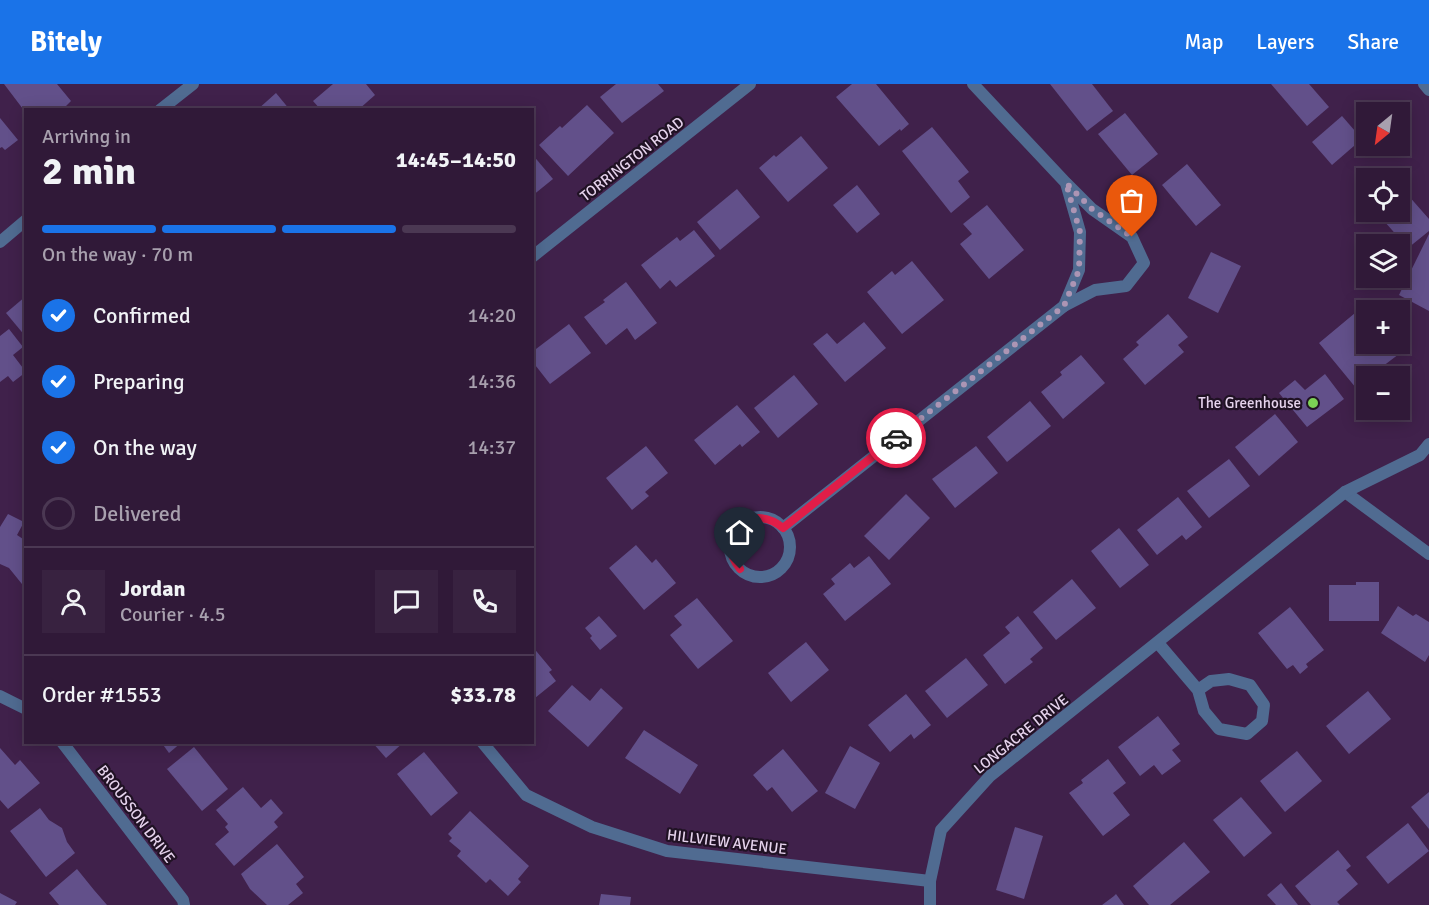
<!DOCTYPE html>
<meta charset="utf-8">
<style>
body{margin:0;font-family:Signika,sans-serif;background:#382240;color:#f1f3f6;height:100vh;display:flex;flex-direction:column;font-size:22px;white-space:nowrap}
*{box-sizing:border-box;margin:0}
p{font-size:20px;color:#a8a0ae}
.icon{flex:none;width:33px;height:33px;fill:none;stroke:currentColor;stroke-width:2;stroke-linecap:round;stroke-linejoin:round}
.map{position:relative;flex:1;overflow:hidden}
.drawer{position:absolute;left:24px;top:24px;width:510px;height:636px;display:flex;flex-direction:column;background:#301938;border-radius:0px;box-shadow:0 3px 15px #0003,0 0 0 2px #4b3853}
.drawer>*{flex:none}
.needle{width:39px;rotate:209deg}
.buttons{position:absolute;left:1356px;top:18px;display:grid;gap:12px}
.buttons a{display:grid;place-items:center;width:54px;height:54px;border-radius:0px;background:#301938;box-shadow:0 3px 15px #0003,0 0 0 2px #4b3853;font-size:30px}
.pin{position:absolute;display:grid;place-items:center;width:51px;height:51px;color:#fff;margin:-62px -26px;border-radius:50% 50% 50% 0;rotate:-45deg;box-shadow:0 0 6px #0007}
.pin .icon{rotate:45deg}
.courier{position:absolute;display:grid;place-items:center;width:60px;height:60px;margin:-30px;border:4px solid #e11d48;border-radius:50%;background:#fff;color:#222;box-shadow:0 2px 8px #0007}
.head em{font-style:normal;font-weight:800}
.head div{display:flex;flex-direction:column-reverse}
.head{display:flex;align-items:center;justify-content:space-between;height:102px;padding:0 18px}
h1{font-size:39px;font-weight:800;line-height:45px}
.bar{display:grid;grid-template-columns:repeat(4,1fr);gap:9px 6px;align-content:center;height:72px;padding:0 18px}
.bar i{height:8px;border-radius:4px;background:#4b3853}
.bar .selected{background:#1a73e8}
.bar p{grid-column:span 4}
.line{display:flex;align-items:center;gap:15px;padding:0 18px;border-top:2px solid #4b3853}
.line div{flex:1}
.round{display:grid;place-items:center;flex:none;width:63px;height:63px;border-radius:0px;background:#382240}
ol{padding:0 18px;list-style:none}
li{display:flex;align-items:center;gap:18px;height:66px}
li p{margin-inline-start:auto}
li .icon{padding:6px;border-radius:50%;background:#1a73e8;color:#fff;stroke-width:4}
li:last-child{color:#a8a0ae}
li i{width:33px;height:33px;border:3px solid #4b3853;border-radius:50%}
header{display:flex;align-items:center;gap:36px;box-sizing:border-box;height:84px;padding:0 30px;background:#1a73e8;color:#fff}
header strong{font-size:28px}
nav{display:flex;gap:33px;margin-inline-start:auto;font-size:21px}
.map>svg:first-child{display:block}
</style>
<header>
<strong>Bitely</strong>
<nav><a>Map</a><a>Layers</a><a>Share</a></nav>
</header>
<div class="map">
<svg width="1429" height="821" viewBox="0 0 1429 821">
<rect width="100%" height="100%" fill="#40214b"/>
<g fill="#62508a">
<polygon points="4,0 57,0 71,17 62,26 26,26 26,29"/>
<polygon points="333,0 366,0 375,11 358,26 321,26 313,17"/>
<polygon points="616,0 658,0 664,7 622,39 600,13"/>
<polygon points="852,0 876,0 909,40 901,47 900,45 879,62 836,13"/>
<polygon points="1050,0 1092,0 1113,27 1087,47"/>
<polygon points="1271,0 1309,0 1329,23 1307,42"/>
<polygon points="276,9 290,26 257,26"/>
<polygon points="587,21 614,49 568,92 539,61 560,42 562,44"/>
<polygon points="1125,29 1158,70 1132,91 1098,50"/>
<polygon points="1342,32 1362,55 1332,81 1312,58"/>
<polygon points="0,34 18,56 5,66 2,63 0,64"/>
<polygon points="932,43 969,88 958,97 970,113 951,129 902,67"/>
<polygon points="801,52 828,84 788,118 759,84 774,71 776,73"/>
<polygon points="532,70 553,95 532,112"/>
<polygon points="1187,80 1221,121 1196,142 1162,101"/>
<polygon points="857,101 880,130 857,149 833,121"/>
<polygon points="1400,102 1429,135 1429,147 1408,164 1376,128 1400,128"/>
<polygon points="737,105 760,133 720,166 697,138"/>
<polygon points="987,121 1024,166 989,195 960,160 972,150 963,140"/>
<polygon points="694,146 715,172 676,203 670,196 660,205 641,181 677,153 680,157"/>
<polygon points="1429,150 1429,227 1399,211"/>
<polygon points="1211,168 1241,182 1218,229 1188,214"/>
<polygon points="912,177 944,216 902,250 867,208 892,187 895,191"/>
<polygon points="626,198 657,239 635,256 627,244 606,261 584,233 605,218 603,216"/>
<polygon points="26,212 26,253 6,229"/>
<polygon points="1361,224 1366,230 1366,260 1390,260 1399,270 1370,292 1366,292 1366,296 1356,304 1319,259"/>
<polygon points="1168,230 1188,253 1178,261 1184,268 1145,301 1123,275 1139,261 1136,258"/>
<polygon points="864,238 886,264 845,298 813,260 827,249 837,260"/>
<polygon points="569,240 591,269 550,300 532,277 532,268"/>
<polygon points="9,245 23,263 13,271 26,288 13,298 8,292 0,298 0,252"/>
<polygon points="1081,271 1105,299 1063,335 1041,308 1062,291 1060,288"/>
<polygon points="1325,290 1344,315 1307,343 1279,309 1295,296 1305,306"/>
<polygon points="794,291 818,320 778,354 754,324"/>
<polygon points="1030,317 1051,342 1007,378 987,353"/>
<polygon points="737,321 760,348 742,363 740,360 715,381 694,356"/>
<polygon points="1275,330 1298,358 1259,392 1235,363"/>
<polygon points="646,362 668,389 645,408 649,412 632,426 606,394"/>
<polygon points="976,362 998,389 955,424 932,395"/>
<polygon points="1229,375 1250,402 1209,434 1187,407"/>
<polygon points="906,410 930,434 889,476 864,452"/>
<polygon points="1178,413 1202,443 1186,456 1182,451 1157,471 1137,446"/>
<polygon points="8,430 24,438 17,451 23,455 26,451 26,505 9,484 0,480 0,443"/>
<polygon points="1119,444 1149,481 1120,504 1091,467"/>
<polygon points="636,461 652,479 656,475 676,499 644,526 609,484"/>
<polygon points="869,472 891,500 845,537 823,510 835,500 831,495 850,479 854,484"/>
<polygon points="1072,495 1096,524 1056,556 1033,528"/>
<polygon points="1356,498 1379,498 1379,537 1329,537 1329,501 1356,501"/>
<polygon points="697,514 733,557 698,585 670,551 682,541 674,532"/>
<polygon points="1398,522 1413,532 1416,530 1429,538 1429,571 1425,578 1381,549"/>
<polygon points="1290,523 1324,566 1306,580 1308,583 1300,590 1293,581 1287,585 1258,549"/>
<polygon points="599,532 617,552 600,566 590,554 592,552 585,544"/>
<polygon points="1018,532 1043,564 1030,575 1033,578 1005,600 983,571 1010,549 1005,543"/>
<polygon points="806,558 829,586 791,618 768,589"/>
<polygon points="532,562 552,586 549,588 556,597 535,614 532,610"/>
<polygon points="966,574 988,601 947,634 925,607"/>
<polygon points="572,601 590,617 601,604 623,624 588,663 548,627"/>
<polygon points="1368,607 1391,635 1349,670 1326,642"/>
<polygon points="906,610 931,641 914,655 911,650 890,668 868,641"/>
<polygon points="1158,632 1180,660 1172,666 1181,677 1162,691 1154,681 1140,692 1118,663"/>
<polygon points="644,646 698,681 680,710 625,674"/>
<polygon points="161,658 182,658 169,669"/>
<polygon points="372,658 404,658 386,674"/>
<polygon points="850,662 880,679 855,725 825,709"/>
<polygon points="194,663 228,705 202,727 167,685"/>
<polygon points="0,664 15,681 20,676 40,699 8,725 0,716"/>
<polygon points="783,665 818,707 792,728 772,703 767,707 753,691"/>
<polygon points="1297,667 1322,697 1285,728 1260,697"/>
<polygon points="424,668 458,709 431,732 397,690"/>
<polygon points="1108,675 1126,699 1113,709 1130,731 1103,752 1069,709 1083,699 1081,696"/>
<polygon points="243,703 261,724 271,715 283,729 274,738 278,743 234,782 215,760 229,748 225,743 228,740 216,726"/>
<polygon points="1429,708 1429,745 1411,723"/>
<polygon points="1241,713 1272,749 1244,773 1213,736"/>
<polygon points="40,724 49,736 62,744 67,758 75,769 46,793 10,747"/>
<polygon points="470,727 529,782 518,795 521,798 508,812 490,795 486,799 457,772 461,767 449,757 452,754 448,750"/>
<polygon points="1408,739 1429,767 1388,800 1366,773"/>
<polygon points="1015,743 1043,752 1024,815 996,806"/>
<polygon points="1184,758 1210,788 1170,821 1149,821 1133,802"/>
<polygon points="277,760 304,793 296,800 303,809 288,821 267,821 250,805 241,790"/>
<polygon points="1338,766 1351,782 1346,786 1358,800 1337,818 1340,821 1311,821 1295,802"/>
<polygon points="77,785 94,806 107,821 59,821 49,809"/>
<polygon points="1281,799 1298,821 1276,821 1267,811"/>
<polygon points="0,809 17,818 15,821 0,821"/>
<polygon points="601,810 631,813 630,821 599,821"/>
<polygon points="1116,810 1124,821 1102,821 1114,812"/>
</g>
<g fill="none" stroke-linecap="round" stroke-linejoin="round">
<g stroke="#506b91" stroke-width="12">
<polyline points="1424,0 1429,6"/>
<polyline points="532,173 750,0"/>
<polyline points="1064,222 1095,206 1126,202 1144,179 1132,153 1092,125 1067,100"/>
<polyline points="1345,408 1429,470"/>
<circle cx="760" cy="463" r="30"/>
<polyline points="783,444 1064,222 1079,186 1080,148 1066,99 973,0"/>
<polyline points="1158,559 1198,606 1204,627 1219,645 1247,650 1262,637 1264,621 1250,601 1229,595 1211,597 1198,606"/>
<polyline points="0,612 26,625"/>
<polyline points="62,658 183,816 184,821"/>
<polyline points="482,658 526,711 592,743 667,767 930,797"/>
<polyline points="930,821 930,797 941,746 990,692 1345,408 1420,371 1429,360"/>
</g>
<g stroke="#506b91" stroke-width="12">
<polyline points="160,26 193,0"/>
<polyline points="0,158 26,136"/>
</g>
</g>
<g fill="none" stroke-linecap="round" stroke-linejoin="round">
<polyline stroke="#ac95b4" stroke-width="6" stroke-dasharray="0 10.8" points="896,354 1064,222 1079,186 1080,148 1066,99 1092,125 1132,153"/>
<path stroke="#e11d48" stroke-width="8" d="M740,485C713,452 750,416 783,444L896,354"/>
</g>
<circle fill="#7cd155" stroke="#201224" stroke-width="2" cx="1313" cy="319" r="6"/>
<g text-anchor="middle" stroke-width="4.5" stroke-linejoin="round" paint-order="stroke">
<g font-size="15" fill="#e6d3ed" stroke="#201224">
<text transform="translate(632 75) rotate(-38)" y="5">TORRINGTON ROAD</text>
<text transform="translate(1021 650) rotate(-39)" y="5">LONGACRE DRIVE</text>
<text transform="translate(136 730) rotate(53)" y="5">BROUSSON DRIVE</text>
<text transform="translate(727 758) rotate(7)" y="5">HILLVIEW AVENUE</text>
</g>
<g font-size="15" fill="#e6d3ed" stroke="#201224" text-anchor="end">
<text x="1301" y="324">The Greenhouse</text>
</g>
</g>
</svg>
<div class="buttons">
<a><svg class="needle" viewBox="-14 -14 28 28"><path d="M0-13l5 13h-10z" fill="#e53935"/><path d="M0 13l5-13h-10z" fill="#a8a0ae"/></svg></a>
<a><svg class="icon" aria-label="locate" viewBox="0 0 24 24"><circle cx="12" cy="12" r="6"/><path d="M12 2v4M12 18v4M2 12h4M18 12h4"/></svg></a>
<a><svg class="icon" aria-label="layers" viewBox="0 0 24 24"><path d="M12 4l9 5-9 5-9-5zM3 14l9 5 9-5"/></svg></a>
<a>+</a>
<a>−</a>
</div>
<div class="pin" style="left:1132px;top:153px;background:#ea580c"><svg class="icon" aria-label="bag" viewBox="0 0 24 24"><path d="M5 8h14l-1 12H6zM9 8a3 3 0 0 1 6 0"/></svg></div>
<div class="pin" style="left:740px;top:485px;background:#1f2937"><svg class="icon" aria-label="home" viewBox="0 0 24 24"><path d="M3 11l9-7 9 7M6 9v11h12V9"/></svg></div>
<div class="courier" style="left:896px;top:354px"><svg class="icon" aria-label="car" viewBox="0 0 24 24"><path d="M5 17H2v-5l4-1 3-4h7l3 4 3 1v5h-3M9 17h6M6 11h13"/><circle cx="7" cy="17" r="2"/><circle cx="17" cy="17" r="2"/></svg></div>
<section class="drawer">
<div class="head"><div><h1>2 min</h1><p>Arriving in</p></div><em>14:45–14:50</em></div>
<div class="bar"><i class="selected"></i><i class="selected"></i><i class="selected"></i><i></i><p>On the way · 70 m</p></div>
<ol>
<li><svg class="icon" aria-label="check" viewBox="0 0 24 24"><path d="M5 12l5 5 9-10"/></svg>Confirmed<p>14:20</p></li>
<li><svg class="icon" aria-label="check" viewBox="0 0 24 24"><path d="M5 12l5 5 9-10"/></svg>Preparing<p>14:36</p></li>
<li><svg class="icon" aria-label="check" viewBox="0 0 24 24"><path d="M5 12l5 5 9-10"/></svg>On the way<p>14:37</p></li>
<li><i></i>Delivered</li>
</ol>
<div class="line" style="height:108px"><a class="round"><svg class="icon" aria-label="person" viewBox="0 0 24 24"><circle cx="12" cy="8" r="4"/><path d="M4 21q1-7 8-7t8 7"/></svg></a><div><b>Jordan</b><p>Courier · 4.5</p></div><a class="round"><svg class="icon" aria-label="chat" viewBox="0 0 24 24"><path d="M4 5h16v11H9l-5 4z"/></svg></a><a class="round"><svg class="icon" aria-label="phone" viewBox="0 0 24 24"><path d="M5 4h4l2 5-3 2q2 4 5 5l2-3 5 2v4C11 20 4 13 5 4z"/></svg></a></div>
<div class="line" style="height:78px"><div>Order #1553</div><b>$33.78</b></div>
</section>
</div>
